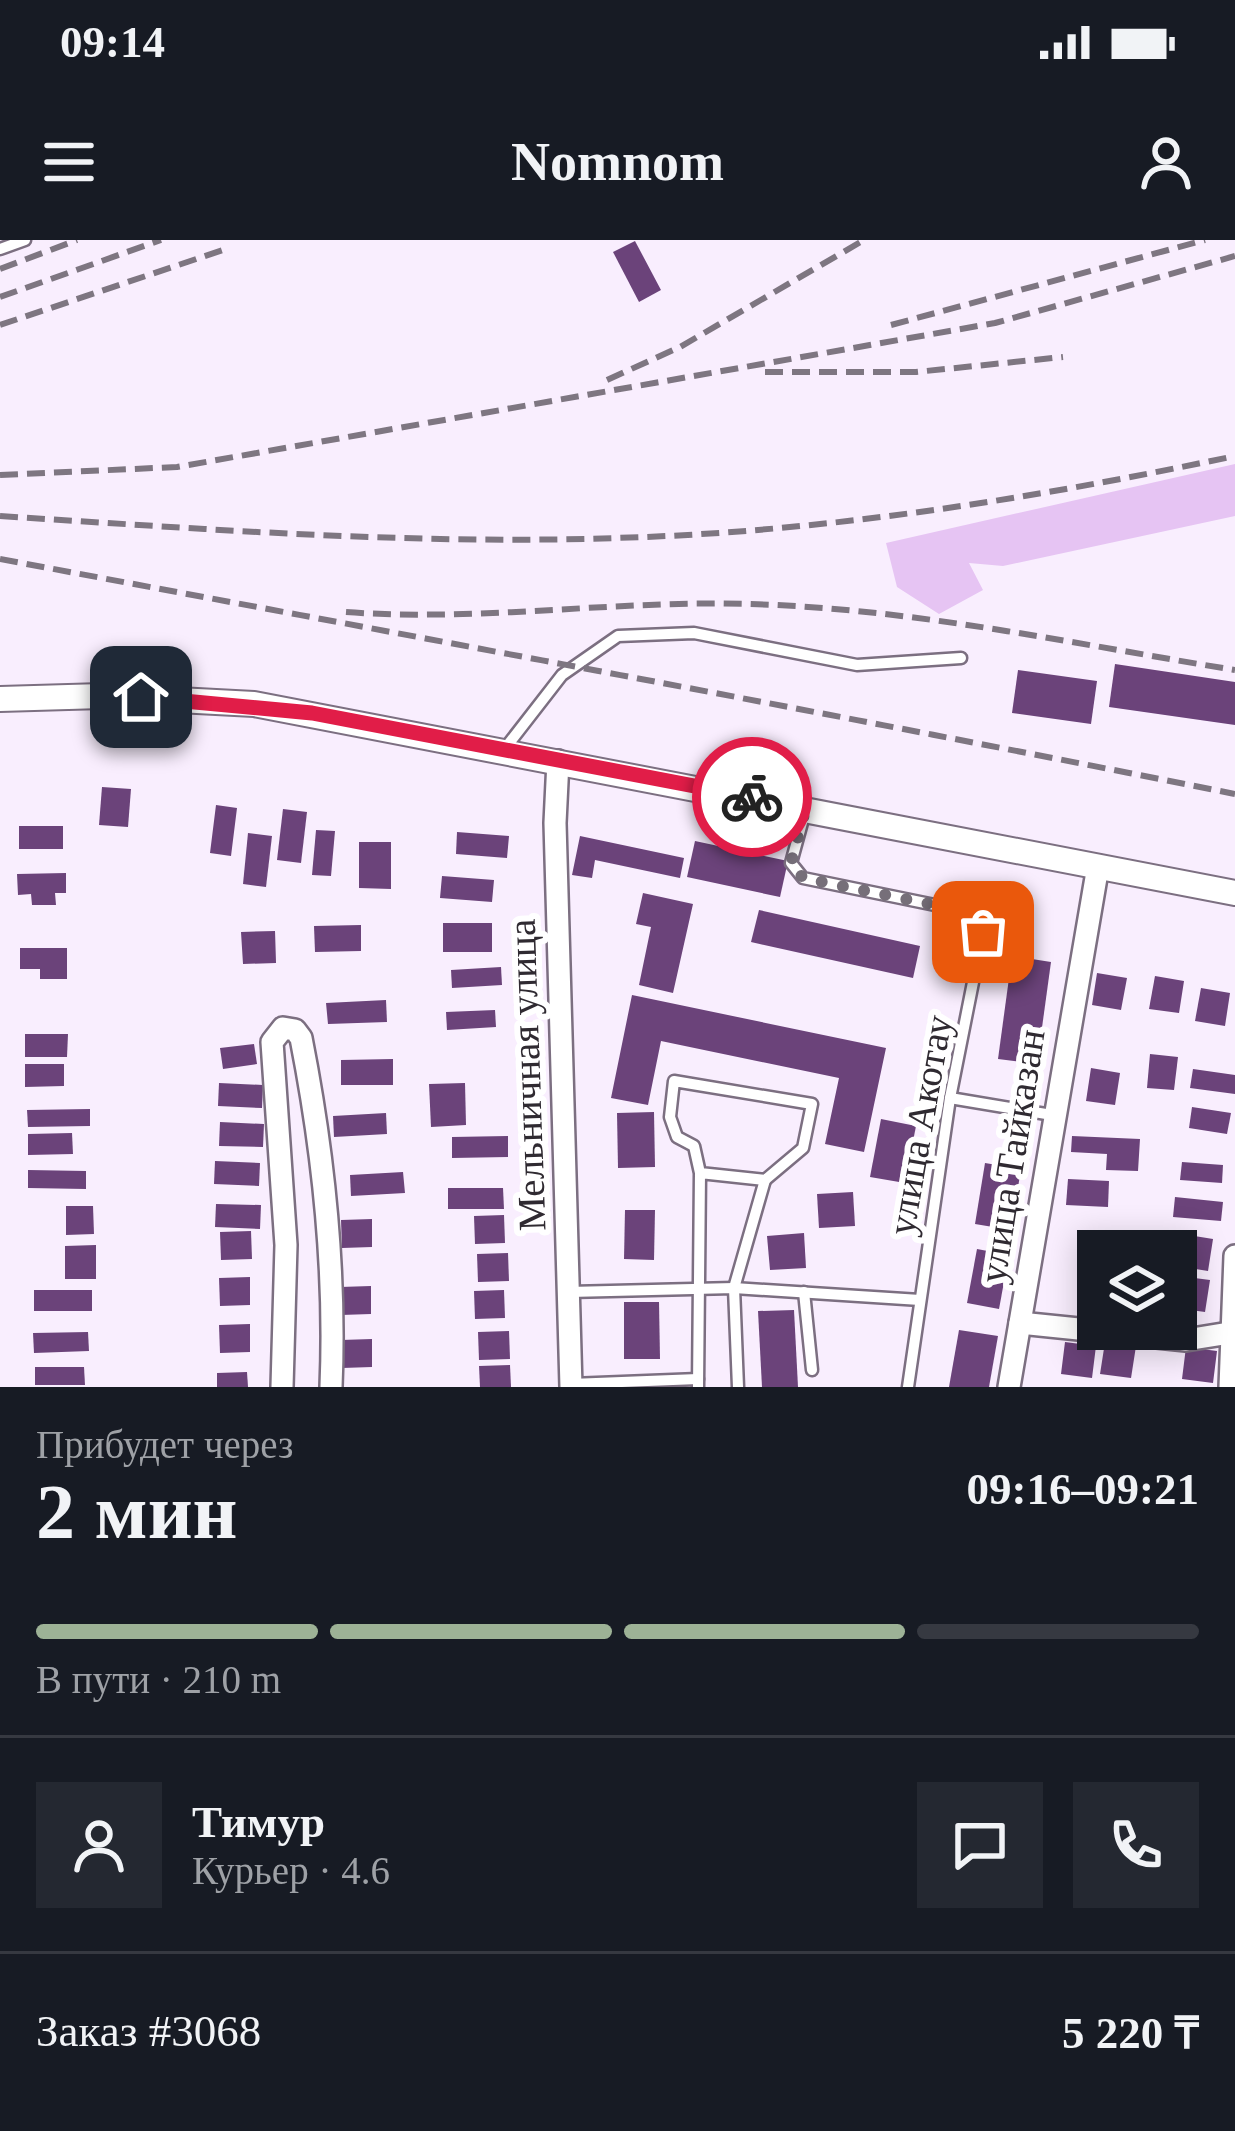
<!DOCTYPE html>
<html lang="ru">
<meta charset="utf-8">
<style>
body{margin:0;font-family:Georgia,serif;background:#242831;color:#f1f3f6;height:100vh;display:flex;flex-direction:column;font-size:45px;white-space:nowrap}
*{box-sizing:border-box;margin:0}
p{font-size:39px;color:#9ea1a6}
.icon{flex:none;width:66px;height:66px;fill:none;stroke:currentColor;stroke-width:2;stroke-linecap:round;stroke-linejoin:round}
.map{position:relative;height:1147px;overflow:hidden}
.details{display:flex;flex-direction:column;background:#171b24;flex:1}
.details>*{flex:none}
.fabs{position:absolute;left:1077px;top:990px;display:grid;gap:24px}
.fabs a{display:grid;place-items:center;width:120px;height:120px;border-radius:0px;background:#171b24;box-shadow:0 6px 30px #0003;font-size:60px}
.pin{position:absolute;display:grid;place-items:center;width:102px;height:102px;color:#fff;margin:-51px;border-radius:24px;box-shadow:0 6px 18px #0006}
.courier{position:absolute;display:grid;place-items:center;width:120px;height:120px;margin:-60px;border:9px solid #e11d48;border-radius:50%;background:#fff;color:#222;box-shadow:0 3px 15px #0007}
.overview em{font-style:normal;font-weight:700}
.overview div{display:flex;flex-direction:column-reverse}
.overview{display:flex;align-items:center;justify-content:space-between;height:204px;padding:0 36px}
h1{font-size:78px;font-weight:700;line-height:90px}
.bar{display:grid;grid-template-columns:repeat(4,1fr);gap:18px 12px;align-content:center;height:144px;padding:0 36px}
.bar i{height:15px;border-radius:9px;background:#363941}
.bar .on{background:#9db296}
.bar p{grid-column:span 4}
.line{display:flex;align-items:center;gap:30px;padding:0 36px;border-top:3px solid #363941}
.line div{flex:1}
.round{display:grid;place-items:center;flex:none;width:126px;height:126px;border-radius:0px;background:#242831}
.status{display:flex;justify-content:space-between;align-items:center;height:84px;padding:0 60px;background:#171b24;direction:ltr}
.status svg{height:33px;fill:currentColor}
header{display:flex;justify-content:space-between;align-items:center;height:156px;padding:0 36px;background:#171b24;font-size:54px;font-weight:700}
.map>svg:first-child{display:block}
</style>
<div class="status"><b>09:14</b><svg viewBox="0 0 49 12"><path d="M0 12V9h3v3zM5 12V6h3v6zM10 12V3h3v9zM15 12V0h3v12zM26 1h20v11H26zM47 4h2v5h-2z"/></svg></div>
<header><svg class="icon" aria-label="menu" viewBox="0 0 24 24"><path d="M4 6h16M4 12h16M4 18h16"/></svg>Nomnom<svg class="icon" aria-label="person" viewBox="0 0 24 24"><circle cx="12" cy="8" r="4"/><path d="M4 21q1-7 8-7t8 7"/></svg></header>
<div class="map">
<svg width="1235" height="1147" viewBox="0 0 1235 1147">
<rect width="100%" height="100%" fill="#f9eefe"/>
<polygon fill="#e6c4f3" points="1235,224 1235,276 1003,326 969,323 983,350 939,374 897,347 886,303"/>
<g fill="#6b437a">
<polygon points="635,1 661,50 639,62 613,12"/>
<polygon points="1115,424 1235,442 1235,485 1109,467"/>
<polygon points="1018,430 1097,441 1091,484 1012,473"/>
<polygon points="102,547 131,549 128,587 99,585"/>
<polygon points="216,565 237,568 231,616 210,613"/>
<polygon points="283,569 307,572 301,623 277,620"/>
<rect x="19" y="586" width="44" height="23"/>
<polygon points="316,590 335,591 331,636 312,635"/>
<polygon points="457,592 509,596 507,618 456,614"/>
<polygon points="248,593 272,596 266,647 243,644"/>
<polygon points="580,596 684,618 680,638 595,620 592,638 572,635"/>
<polygon points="695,601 788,621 780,657 687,637"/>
<polygon points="359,602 391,602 391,649 359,648"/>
<polygon points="66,633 66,653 55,653 56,665 32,665 31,654 18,655 17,634"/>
<polygon points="442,636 494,640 492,662 440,658"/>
<polygon points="643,653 693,664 673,753 639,745 651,687 636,684"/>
<polygon points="759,670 920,706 913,738 751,702"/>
<rect x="443" y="683" width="49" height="29"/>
<polygon points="361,685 361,711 315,712 314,686"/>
<polygon points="275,691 276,723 243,724 241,692"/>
<polygon points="20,708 67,708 67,739 40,739 40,729 20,729"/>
<polygon points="1012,716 1051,722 1037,824 998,819"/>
<polygon points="501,727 502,745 452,748 451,730"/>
<polygon points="1097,733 1127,738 1121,770 1092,765"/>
<polygon points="1155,736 1184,741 1179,773 1149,769"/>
<polygon points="1201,748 1230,753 1225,786 1195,781"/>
<polygon points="632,755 886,808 864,912 825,904 839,838 661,801 648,865 611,858"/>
<polygon points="386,760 387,782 328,784 326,763"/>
<polygon points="495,770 496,787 447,790 446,772"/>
<polygon points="25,794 68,794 67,817 25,817"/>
<polygon points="254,804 257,824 223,829 220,808"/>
<polygon points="1150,814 1178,817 1174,850 1147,848"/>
<polygon points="393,819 393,845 341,845 341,820"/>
<polygon points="25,824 64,824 64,846 25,847"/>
<polygon points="1091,828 1120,833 1115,865 1086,861"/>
<polygon points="1193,829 1235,835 1235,854 1190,848"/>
<polygon points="219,843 263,845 262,868 218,866"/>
<polygon points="465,843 466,885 431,887 429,844"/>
<polygon points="1192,867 1231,873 1227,894 1189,888"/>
<polygon points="90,869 90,886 28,887 27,870"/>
<polygon points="654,872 655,927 618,928 617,873"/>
<polygon points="386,873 387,894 334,897 333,876"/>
<polygon points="881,879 916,886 905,943 870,937"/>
<polygon points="220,882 264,884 263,907 219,906"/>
<polygon points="72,893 73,914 28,915 28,894"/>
<polygon points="508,896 508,917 452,918 452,897"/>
<polygon points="1072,896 1140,899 1138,931 1106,930 1107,914 1071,912"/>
<polygon points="215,921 260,923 259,946 214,944"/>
<polygon points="1182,922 1223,925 1222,943 1180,940"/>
<polygon points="985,923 1021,929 1011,990 975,984"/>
<polygon points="28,930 86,931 86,949 28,948"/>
<polygon points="403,932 405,953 351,956 350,935"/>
<polygon points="1068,939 1109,941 1108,967 1066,965"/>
<polygon points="448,948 503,948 504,969 448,969"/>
<polygon points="853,952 855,986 819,988 817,954"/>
<polygon points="1175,957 1223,962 1221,981 1173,977"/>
<polygon points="216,964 261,965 260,989 215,987"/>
<polygon points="66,966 93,966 94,994 66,995"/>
<polygon points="625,970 655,970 654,1020 624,1019"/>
<polygon points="504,975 505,1003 475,1004 474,976"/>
<polygon points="372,979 372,1007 342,1008 341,980"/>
<polygon points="251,991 252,1019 221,1020 220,992"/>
<polygon points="804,993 806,1028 770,1030 767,996"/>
<polygon points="1182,994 1213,999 1208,1031 1177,1026"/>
<polygon points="96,1005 96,1039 65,1039 65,1006"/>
<polygon points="977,1009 1009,1015 999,1069 967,1063"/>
<polygon points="508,1013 509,1041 478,1042 477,1014"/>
<polygon points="1179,1036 1210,1040 1205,1072 1176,1068"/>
<polygon points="250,1037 250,1065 220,1066 219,1038"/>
<polygon points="371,1046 371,1074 341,1075 340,1047"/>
<rect x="34" y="1050" width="58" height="21"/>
<polygon points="504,1050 505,1078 475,1079 474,1051"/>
<polygon points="624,1062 659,1062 660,1119 624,1119"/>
<polygon points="794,1070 798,1147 762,1147 758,1071"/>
<polygon points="250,1084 250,1112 220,1113 219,1085"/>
<polygon points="959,1090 998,1096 989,1147 949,1147"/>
<polygon points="509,1091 510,1119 479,1120 478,1092"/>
<polygon points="88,1092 89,1111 34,1113 33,1093"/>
<polygon points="372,1099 372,1127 342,1128 341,1100"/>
<polygon points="1065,1102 1096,1106 1092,1138 1061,1134"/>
<polygon points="1105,1102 1136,1106 1131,1138 1100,1134"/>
<polygon points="1186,1107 1217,1111 1213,1143 1182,1139"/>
<polygon points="510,1125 511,1147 480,1147 479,1126"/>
<polygon points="35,1127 84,1127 85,1145 35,1145"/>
<polygon points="247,1132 248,1147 217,1147 217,1133"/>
</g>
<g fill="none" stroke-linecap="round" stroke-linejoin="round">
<defs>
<g id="service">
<polyline points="0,9 25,0"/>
<polyline points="503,511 562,435 618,396 694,393 857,425 961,418"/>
<polyline points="806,568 791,623 803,638 974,673 983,692 950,858 908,1147"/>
<polyline points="950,858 1052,875"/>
<polyline points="569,1052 734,1048 920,1060"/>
<polyline points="804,1052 812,1130"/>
<polyline points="571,1144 698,1139"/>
<polyline points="698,1147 700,933 694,906 677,897 670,877 674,841 812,864 803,908 765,940 700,933"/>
<polyline points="738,1147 734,1048 765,940"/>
</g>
<g id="minor">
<polyline points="558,521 555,583 571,1147"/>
<polyline points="1020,1083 1186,1100 1235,1092"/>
<path d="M282,1147L286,1005L272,802L283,788L295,790L301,798C324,915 336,1028 331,1147"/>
<polyline points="1009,1147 1098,626"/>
<polyline points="1230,1147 1235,1016"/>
</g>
<polyline id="tertiary" points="0,459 102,456 254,464 1235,653"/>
</defs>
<use href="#service" stroke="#7c6f81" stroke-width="15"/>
<use href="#minor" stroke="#7c6f81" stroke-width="26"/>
<use href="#tertiary" stroke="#7c6f81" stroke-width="28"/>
<use href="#service" stroke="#fff" stroke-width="10"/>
<use href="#minor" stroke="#fff" stroke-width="21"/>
<use href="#tertiary" stroke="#fff" stroke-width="24"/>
<g stroke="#7e7681" stroke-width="6" stroke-dasharray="18 9" stroke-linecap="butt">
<polyline points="0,29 77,0"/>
<polyline points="0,57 161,0"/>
<polyline points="0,85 223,10"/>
<polyline points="891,85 1205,0"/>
<polyline points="765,132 916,132 1063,117"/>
<polyline points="607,140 680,107 864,0"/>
<polyline points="0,235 177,227 995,83 1235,16"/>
<path d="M0,276C205,289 411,305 616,298C825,292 1031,259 1235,216"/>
<path d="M0,319C412,396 824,472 1235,554"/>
<path d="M346,372C480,382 614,360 747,364C911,368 1074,404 1235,430"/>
</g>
</g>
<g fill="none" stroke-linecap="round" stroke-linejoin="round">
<polyline stroke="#766f79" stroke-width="12" stroke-dasharray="0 21.6" points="752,557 806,567 791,623 803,638 974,673 983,692"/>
<polyline stroke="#e11d48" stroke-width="15" points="141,457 312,473 752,557"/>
</g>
<g text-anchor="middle" stroke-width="12" stroke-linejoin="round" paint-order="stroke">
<g font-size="39" fill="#2f2a31" stroke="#fff">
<text transform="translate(526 835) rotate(-92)" y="14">Мельничная улица</text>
<text transform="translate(919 885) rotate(-80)" y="14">улица Акотау</text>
<text transform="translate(1011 916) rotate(-81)" y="14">улица Тайказан</text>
</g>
</g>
</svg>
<div class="fabs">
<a><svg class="icon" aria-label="layers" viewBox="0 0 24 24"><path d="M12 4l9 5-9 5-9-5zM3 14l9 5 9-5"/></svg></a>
</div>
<div class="pin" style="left:983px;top:692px;background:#ea580c"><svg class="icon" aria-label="bag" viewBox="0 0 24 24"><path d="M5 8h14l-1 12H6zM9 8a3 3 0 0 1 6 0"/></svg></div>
<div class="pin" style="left:141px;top:457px;background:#1f2937"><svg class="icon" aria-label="home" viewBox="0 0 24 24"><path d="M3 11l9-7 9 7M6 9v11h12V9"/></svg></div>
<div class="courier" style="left:752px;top:557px"><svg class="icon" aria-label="bike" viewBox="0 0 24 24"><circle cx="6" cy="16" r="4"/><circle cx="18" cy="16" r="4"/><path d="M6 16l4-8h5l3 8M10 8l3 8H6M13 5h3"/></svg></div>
</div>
<section class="details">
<div class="overview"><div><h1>2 мин</h1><p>Прибудет через</p></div><em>09:16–09:21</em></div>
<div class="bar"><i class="on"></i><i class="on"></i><i class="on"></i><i></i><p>В пути · 210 m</p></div>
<div class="line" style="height:216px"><a class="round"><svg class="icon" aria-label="person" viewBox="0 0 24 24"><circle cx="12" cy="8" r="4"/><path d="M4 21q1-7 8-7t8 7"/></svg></a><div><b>Тимур</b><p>Курьер · 4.6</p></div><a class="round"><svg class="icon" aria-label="chat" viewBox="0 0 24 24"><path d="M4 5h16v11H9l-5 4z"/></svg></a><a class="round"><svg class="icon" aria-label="phone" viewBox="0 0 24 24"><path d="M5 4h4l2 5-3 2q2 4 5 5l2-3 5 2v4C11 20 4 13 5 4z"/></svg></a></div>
<div class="line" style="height:156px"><div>Заказ #3068</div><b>5 220 ₸</b></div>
</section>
